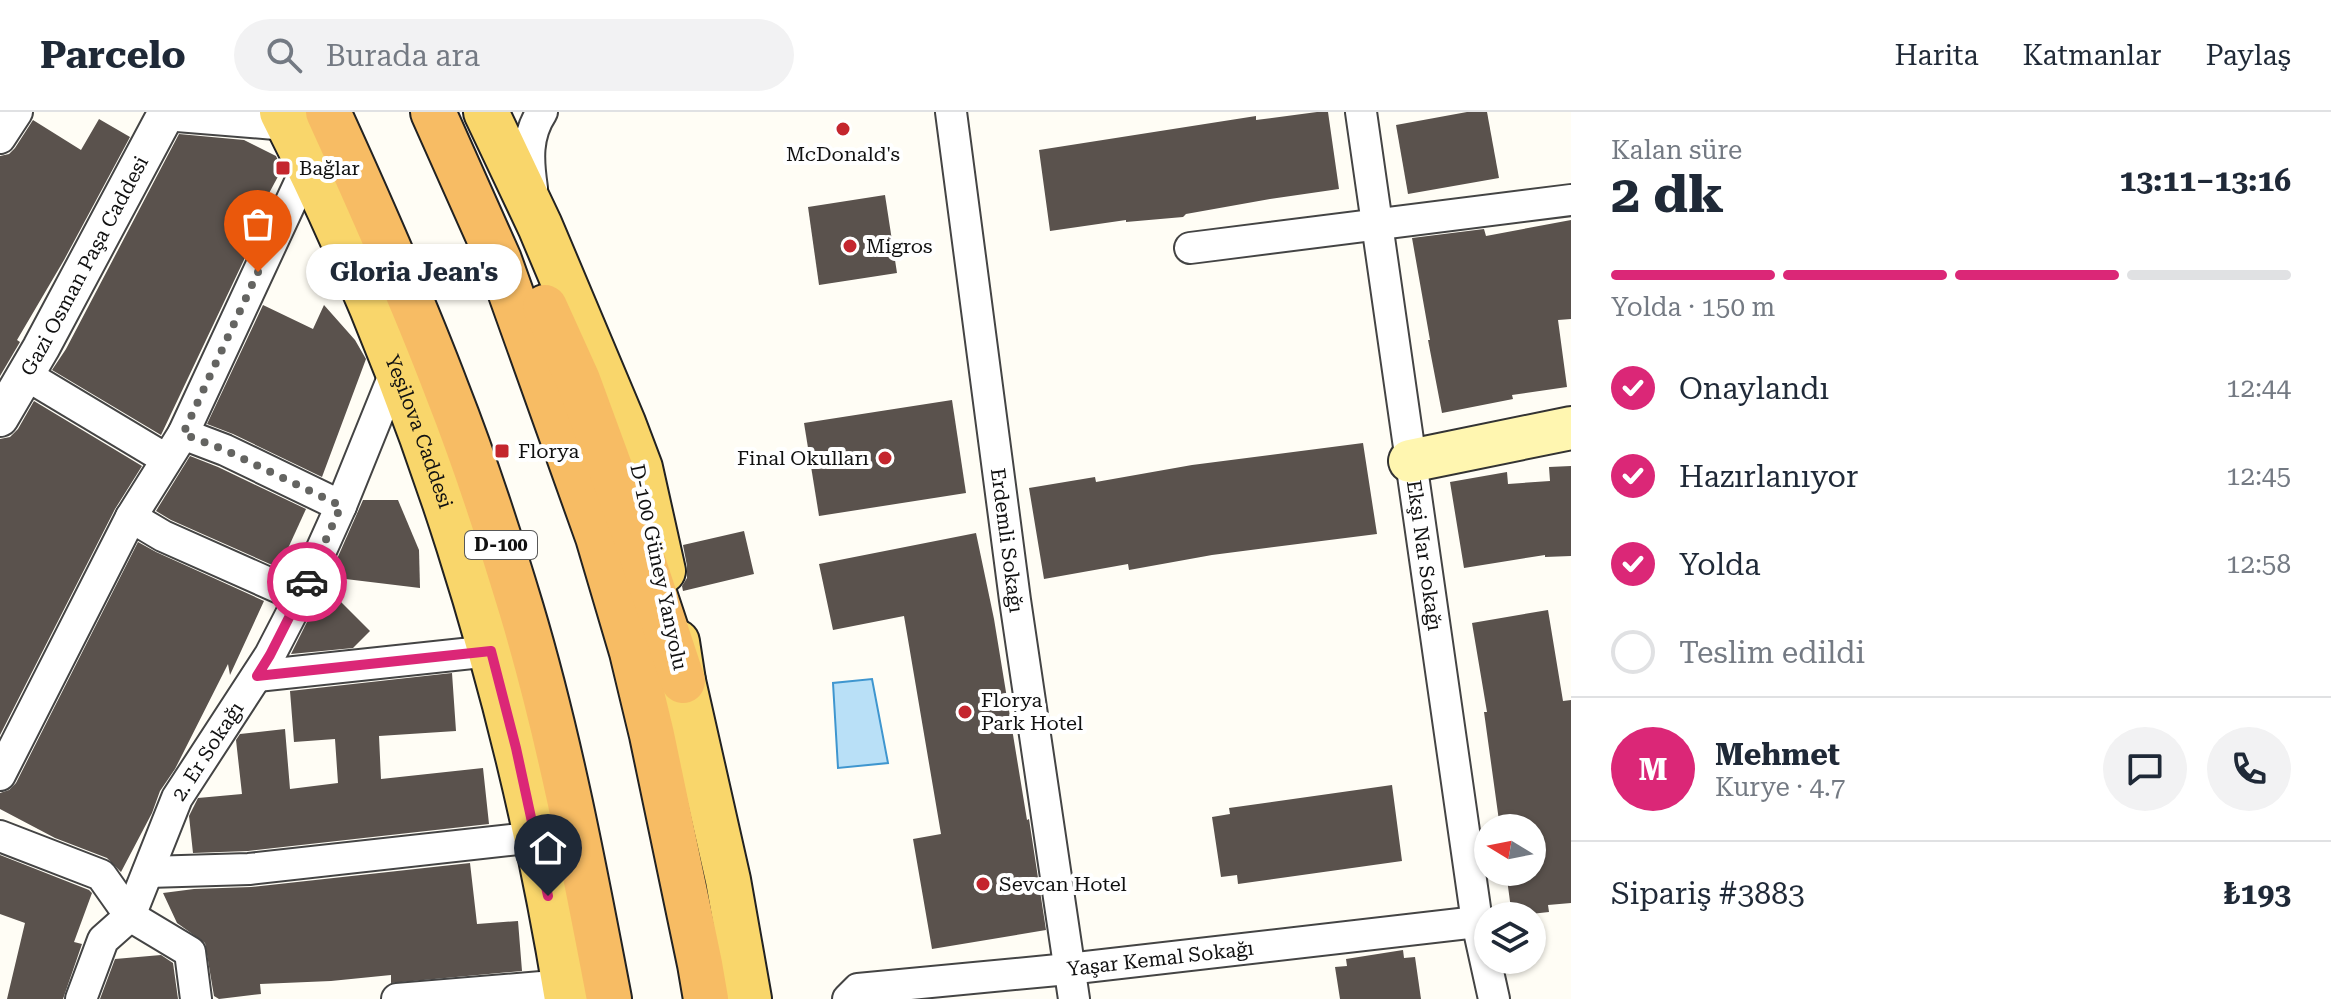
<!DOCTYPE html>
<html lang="tr">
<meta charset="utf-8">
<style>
body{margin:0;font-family:"Roboto Serif",serif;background:#f2f2f3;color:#1f2937;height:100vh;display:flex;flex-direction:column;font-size:30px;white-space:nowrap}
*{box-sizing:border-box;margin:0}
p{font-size:26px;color:#747a83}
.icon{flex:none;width:44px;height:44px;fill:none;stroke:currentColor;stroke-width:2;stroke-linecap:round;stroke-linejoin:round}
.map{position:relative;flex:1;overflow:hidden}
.sheet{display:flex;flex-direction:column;background:#fff;width:760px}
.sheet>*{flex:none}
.needle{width:52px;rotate:280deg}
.buttons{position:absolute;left:1474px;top:702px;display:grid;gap:16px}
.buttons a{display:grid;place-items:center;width:72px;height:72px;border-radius:50%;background:#fff;box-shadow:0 2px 6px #0004;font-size:40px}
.pin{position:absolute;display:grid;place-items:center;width:68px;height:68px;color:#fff;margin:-82px -34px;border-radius:50% 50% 50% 0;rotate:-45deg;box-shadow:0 0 8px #0007}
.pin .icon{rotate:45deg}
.courier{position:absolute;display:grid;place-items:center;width:80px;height:80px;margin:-40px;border:6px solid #db2777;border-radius:50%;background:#fff;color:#222;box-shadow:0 2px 10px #0007}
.bubble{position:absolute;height:56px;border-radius:28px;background:#fff;box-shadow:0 2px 6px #0004;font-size:26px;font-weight:700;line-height:56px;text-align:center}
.summary em{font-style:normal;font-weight:700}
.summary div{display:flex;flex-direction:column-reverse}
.summary{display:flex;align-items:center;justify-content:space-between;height:136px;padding:0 40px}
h1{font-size:52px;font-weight:700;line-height:60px}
.bar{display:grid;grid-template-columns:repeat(4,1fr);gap:12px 8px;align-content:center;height:96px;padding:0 40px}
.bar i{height:10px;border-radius:6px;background:#e0e1e3}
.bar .selected{background:#db2777}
.bar p{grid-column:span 4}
.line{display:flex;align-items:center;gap:20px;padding:0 40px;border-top:2px solid #e0e1e3}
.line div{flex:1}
.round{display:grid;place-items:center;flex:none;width:84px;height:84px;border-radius:42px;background:#f2f2f3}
ol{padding:0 40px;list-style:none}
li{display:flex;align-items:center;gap:24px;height:88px}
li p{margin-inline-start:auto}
li .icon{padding:8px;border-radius:50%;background:#db2777;color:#fff;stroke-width:4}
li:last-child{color:#747a83}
li i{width:44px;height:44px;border:4px solid #e0e1e3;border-radius:50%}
header{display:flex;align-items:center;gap:48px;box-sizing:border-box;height:112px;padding:0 40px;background:#fff;border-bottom:2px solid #e0e1e3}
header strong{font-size:38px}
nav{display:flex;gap:44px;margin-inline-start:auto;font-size:28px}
.search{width:560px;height:72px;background:#f2f2f3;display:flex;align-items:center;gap:20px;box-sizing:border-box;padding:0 28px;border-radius:44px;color:#747a83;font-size:30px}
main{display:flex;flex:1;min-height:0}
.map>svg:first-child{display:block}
</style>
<header>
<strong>Parcelo</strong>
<div class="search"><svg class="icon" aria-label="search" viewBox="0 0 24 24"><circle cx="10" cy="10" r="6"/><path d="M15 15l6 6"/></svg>Burada ara</div>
<nav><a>Harita</a><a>Katmanlar</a><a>Paylaş</a></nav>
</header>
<main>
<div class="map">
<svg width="1571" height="887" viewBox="0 0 1571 887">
<rect width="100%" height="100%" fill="#fffdf5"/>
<polygon fill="#b9e0f7" stroke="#3f96cf" stroke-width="2" points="872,567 888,651 838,656 833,571"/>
<g fill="#5a524d">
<polygon points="1317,0 1328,0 1339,77 1270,87 1186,102 1183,105 1126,110 1126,108 1050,119 1039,38 1256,4 1256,8"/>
<polygon points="1467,0 1487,0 1499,66 1408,82 1396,13"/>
<polygon points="99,7 130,25 64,148 17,228 20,230 0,264 0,44 9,42 15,36 33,8 81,38"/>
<polygon points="179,22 244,28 276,44 282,57 253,111 260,114 161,323 52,258 66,237"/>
<polygon points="885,83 897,161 819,173 808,95"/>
<polygon points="1571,108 1571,207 1558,208 1567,275 1512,283 1513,287 1442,301 1428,228 1430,228 1412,126 1484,117 1486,124"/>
<polygon points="263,193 313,217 324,193 355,228 366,247 322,365 233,322 207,312"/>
<polygon points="952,288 966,381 819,404 804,311"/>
<polygon points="34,289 142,354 115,397 0,623 0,327 10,325 18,317"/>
<polygon points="1363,331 1377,422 1212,443 1129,458 1128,452 1044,467 1029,376 1095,365 1096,370 1192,353"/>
<polygon points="190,344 218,355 306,397 279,456 171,408 156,399"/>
<polygon points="1571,354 1571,444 1545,445 1545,443 1464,456 1450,370 1507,360 1508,372 1550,369 1549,355"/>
<polygon points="363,388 398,388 419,438 420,476 329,465"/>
<polygon points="744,419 754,462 683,479 682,474 687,466 687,454 683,433"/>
<polygon points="976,421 994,507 1027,708 1029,707 1046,818 932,837 913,727 941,722 904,504 833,518 819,452"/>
<polygon points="138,430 156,440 264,489 230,563 228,552 175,657 160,679 152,701 121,760 107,746 55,726 0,697 0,681 9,678 16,671"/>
<polygon points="325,474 370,519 353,536 291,542"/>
<polygon points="1548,498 1563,589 1571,588 1571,791 1548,793 1549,800 1512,804 1506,760 1532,760 1532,716 1500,716 1484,600 1487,600 1472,511"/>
<polygon points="452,561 456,619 379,624 381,667 483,656 489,712 248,739 193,741 189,704 198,686 242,682 236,628 240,622 285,617 290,677 338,671 335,627 294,630 290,579"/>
<polygon points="1392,673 1402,749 1238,772 1237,763 1221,765 1212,705 1230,702 1229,696"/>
<polygon points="0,743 89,778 92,781 74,830 82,832 63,887 7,887 25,811 0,802"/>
<polygon points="470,751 477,812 518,809 522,859 391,871 391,863 331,869 260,872 261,882 219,887 214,884 205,831 177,811 163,781 194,777 251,775"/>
<polygon points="1403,838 1404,846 1415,845 1421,887 1340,887 1335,855 1347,854 1346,847"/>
<polygon points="161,843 173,851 178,887 100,887 115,847"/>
</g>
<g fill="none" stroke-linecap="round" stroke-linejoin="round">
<defs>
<g id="minor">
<path id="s1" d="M951,0L1015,488L1074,887"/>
<path id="s2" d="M1361,0L1477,810L1494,887"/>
<polyline points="0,26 17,0"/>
<path d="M532,76C528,49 526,24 542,0"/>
<polyline points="1190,136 1571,88"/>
<polyline points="26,263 166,347"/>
<polyline points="183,322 225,338 341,394"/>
<polyline points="131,405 163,424 300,485"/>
<polyline points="257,564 491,539"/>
<polyline points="0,663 131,405 183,322 308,53"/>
<polyline points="0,724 101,763 130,804 190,840 196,887"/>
<polyline points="148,760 249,757 537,725"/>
<path id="s3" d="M81,887L103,828L130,804L177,686L270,543L300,485L341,394L396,258"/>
<polyline points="397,887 565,873"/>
<path id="s4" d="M848,887L858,877L1068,857L1477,810"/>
</g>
<g id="tertiary">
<polyline points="165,0 287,10"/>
<path id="s5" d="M0,306L41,236L167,0"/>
</g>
<polyline id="secondary" points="1410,349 1571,316"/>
<g id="primary">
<path id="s6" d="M282,0C423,278 517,580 567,887"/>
<polyline points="486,0 540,114 623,311 640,356 663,459"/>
<polyline points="677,530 683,569 728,768 749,887"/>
</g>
<g id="trunk">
<path d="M328,0C370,92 411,184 447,279C475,350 499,424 521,497C559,624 584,756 609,887"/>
<polyline points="433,0 499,148 598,425 632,540 652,623 700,852 706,887"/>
<polyline points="545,195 578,268 633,418 683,569"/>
</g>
</defs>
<use href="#minor" stroke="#444" stroke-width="34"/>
<use href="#tertiary" stroke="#444" stroke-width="40"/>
<use href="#secondary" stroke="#333" stroke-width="46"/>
<use href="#primary" stroke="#222" stroke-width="48"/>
<use href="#trunk" stroke="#222" stroke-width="48"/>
<use href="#minor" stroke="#fff" stroke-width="30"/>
<use href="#tertiary" stroke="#fff" stroke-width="36"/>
<use href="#secondary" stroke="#fff6b0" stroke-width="42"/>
<use href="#primary" stroke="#f9d66b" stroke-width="44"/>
<use href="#trunk" stroke="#f7bc64" stroke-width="44"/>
</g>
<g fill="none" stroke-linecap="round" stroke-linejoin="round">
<polyline stroke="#646461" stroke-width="8" stroke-dasharray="0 14.4" points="258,160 183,322 225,338 341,394 307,470"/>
<polyline stroke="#db2777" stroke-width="10" points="307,470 270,543 257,564 491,539 516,636 548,784"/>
</g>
<g fill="#c4262e" stroke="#fff" stroke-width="3">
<circle cx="843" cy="17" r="8"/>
<rect x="275" y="48" width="16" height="16" rx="4"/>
<circle cx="850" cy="134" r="8"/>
<rect x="494" y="331" width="16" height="16" rx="4"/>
<circle cx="885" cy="346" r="8"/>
<circle cx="965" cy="600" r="8"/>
<circle cx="983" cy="772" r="8"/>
</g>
<g text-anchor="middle" stroke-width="8" stroke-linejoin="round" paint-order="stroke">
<rect fill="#fff" stroke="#585858" stroke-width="2" x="465" y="419" width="72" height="28" rx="6"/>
<g font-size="18" font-weight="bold" fill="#111">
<text x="501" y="439">D-100</text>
</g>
<g font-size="20" fill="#111" stroke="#fff" text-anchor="start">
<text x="843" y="49" text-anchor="middle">McDonald's</text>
<text x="299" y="63">Bağlar</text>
<text x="866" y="141">Migros</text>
<text x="518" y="346">Florya</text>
<text x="869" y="353" text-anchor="end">Final Okulları</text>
<text x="981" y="595">Florya<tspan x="981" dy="23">Park Hotel</tspan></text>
<text x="999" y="779">Sevcan Hotel</text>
</g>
<g font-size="20" fill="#111" stroke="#fff">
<text dy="7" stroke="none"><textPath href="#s5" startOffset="174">Gazi Osman Paşa Caddesi</textPath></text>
<text dy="7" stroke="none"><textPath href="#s6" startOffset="348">Yeşilova Caddesi</textPath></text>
<text dy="7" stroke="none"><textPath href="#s1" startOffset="432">Erdemli Sokağı</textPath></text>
<text dy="7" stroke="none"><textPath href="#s2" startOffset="448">Ekşi Nar Sokağı</textPath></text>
<text transform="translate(659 455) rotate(78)" y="7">D-100 Güney Yanyolu</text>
<text dy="7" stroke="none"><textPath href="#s3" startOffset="282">2. Er Sokağı</textPath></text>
<text dy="7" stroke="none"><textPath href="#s4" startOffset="318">Yaşar Kemal Sokağı</textPath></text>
</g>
</g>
</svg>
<div class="buttons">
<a><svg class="needle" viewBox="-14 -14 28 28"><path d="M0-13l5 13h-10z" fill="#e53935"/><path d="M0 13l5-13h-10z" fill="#747a83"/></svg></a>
<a><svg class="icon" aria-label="layers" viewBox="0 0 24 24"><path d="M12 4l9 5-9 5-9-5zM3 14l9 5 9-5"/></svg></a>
</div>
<div class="pin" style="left:258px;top:160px;background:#ea580c"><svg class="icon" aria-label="bag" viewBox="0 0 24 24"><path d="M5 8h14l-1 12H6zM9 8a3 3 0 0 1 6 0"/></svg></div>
<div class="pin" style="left:548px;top:784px;background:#1f2937"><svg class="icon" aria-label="home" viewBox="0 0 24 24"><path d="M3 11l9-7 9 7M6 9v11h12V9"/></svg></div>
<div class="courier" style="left:307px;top:470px"><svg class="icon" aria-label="car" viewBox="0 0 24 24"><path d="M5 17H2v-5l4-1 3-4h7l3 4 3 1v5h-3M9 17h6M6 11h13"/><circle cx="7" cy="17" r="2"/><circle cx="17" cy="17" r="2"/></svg></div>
<div class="bubble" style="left:306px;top:132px;width:216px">Gloria Jean's</div>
</div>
<section class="sheet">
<div class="summary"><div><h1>2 dk</h1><p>Kalan süre</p></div><em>13:11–13:16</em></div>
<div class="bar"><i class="selected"></i><i class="selected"></i><i class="selected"></i><i></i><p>Yolda · 150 m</p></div>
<ol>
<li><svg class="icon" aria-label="check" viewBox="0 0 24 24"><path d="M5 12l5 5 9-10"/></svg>Onaylandı<p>12:44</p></li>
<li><svg class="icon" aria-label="check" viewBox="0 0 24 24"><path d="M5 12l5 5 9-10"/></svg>Hazırlanıyor<p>12:45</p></li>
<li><svg class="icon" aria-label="check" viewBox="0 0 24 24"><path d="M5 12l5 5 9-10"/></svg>Yolda<p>12:58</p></li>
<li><i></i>Teslim edildi</li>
</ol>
<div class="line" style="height:144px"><b class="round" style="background:#db2777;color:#fff">M</b><div><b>Mehmet</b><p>Kurye · 4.7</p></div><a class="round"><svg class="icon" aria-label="chat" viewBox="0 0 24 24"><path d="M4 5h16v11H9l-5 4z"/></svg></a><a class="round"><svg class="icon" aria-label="phone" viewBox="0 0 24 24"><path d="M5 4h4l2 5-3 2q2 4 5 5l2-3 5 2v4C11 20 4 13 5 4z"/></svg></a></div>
<div class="line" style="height:104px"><div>Sipariş #3883</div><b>₺193</b></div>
</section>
</main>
